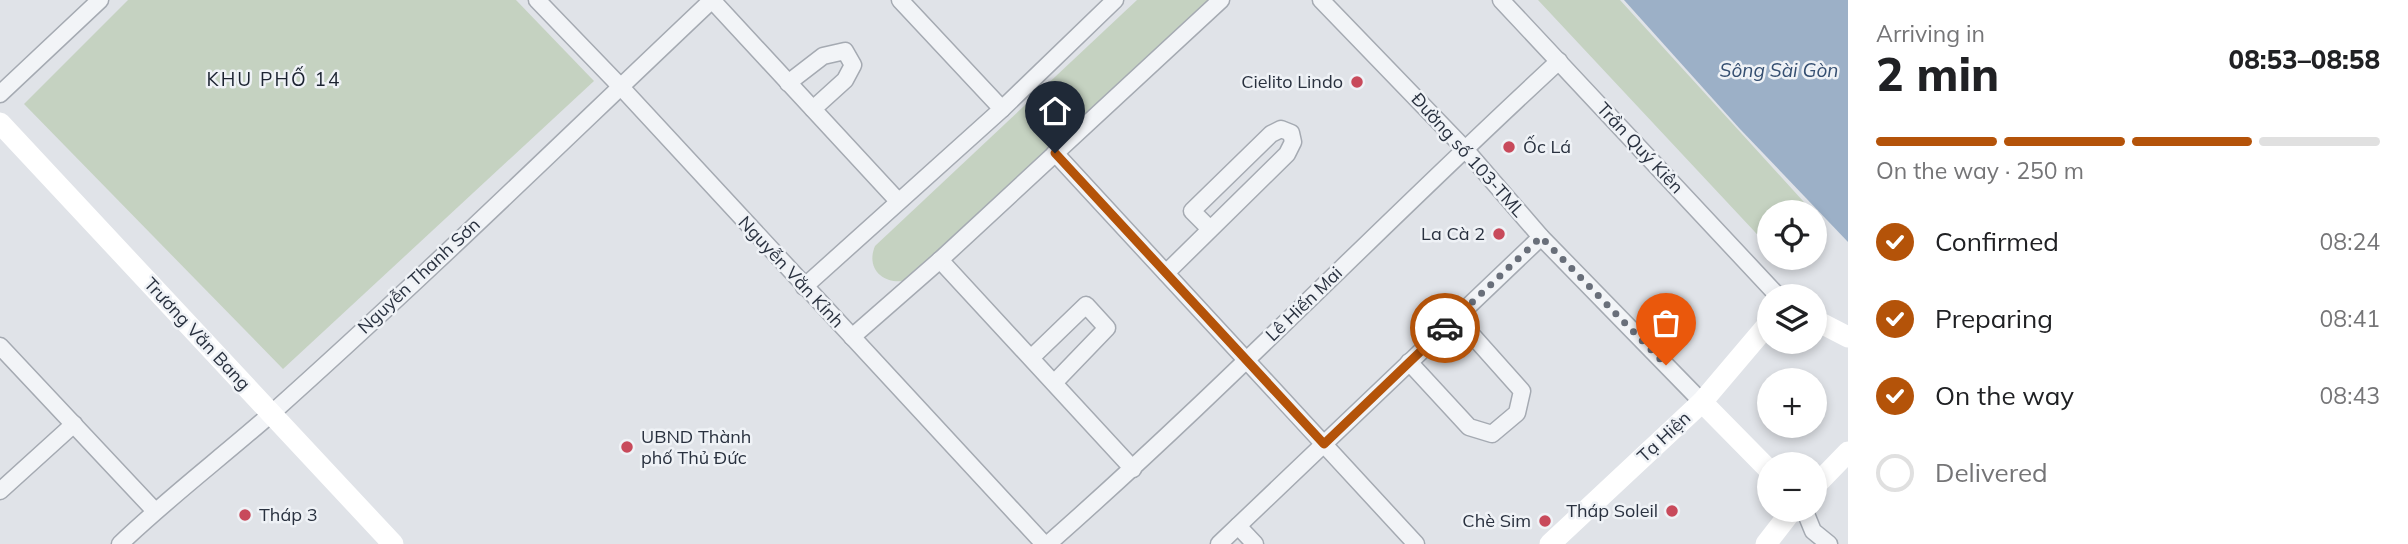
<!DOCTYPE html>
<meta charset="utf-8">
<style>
body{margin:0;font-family:Mulish,sans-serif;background:#f6f6f6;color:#202124;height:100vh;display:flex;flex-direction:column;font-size:26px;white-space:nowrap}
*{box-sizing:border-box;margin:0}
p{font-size:23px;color:#757577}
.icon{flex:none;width:38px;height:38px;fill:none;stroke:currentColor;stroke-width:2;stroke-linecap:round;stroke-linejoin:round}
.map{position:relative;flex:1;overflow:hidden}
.panel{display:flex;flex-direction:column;background:#fff;width:560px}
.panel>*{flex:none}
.fabs{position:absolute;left:1757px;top:200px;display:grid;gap:14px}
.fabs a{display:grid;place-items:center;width:70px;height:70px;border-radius:50%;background:#fff;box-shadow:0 4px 10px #0003;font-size:35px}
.pin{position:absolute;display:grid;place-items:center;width:60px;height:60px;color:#fff;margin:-72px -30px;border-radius:50% 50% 50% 0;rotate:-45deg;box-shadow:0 0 7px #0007}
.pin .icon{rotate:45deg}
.courier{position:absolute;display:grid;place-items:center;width:70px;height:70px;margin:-35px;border:5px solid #b45309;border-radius:50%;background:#fff;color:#222;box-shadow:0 2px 9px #0007}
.head em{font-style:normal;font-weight:800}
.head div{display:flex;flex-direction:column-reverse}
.head{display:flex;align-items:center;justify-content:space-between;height:119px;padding:0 28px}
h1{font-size:46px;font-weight:800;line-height:52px}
.bar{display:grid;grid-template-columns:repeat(4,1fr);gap:10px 7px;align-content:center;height:84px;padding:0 28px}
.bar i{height:9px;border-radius:5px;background:#e0e0e0}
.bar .selected{background:#b45309}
.bar p{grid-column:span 4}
ol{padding:0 28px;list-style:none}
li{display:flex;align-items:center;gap:21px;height:77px}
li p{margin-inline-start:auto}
li .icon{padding:7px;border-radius:50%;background:#b45309;color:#fff;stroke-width:4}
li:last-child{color:#757577}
li i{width:38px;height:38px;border:4px solid #e0e0e0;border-radius:50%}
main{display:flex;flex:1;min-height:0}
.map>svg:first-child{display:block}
</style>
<main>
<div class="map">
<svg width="1848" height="544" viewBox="0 0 1848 544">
<rect width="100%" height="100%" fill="#e0e3e8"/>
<g fill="#c5d2c1">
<polygon points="128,0 516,0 594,81 283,369 24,104"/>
<path d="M1137,0H1208L909,280C885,286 865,270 875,246Z"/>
<polygon points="1538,0 1620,0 1813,212 1769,212 1769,247"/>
</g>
<polygon fill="#9cb0c7" points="1624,0 1848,0 1848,242 1740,129"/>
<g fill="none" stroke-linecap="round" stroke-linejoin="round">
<defs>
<g id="street">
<polyline points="537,0 620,86 1044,544"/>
<polyline points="712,0 898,201"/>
<polyline points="900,0 1002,109"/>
<polyline points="1321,0 1464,148 1541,237 1702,402"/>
<polyline points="1501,0 1778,296"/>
<polyline points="788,83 823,56 845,51 853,65 845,80 813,109"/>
<polyline points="0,94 100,0"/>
<polyline points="1055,153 1416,544"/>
<polyline points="940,260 1133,469"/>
<polyline points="1166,273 1287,154 1293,142 1291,133 1281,129 1271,134 1192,211 1210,229"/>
<polyline points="804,287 1002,109 1115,0"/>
<polyline points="852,337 940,260 1221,0"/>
<polyline points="0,346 155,511"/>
<polyline points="1031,358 1086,305 1107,328 1054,383"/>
<polyline points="1409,362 1469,427 1492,434 1517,413 1522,391 1456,317"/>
<polyline points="0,491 74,424"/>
<polyline points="1804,509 1813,531 1829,544"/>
<polyline points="1238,526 1255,544"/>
<path d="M120,544C168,498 222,457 272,413C422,279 566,138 712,0"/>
<path d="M1048,544C1224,389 1386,220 1559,61"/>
<polyline points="1219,544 1541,237"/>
</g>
</defs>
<use href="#street" stroke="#a5aab2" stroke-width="19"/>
<use href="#street" stroke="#f2f4f7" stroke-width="16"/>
<g stroke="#fff" stroke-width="21">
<polyline points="0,123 393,544"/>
<polyline points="1815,320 1848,337"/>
<polyline points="1702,402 1769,470"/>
<polyline points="1815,486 1848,452"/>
<polyline points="1550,544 1702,402 1769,323"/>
<polyline points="1766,544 1793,509"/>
</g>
</g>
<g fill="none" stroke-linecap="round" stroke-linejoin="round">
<polyline stroke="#696f7a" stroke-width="7" stroke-dasharray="0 12.6" points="1445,328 1541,237 1666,365"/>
<polyline stroke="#b45309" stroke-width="9" points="1055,153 1324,444 1445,328"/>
</g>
<g fill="#c84a5b" stroke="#eff2f6" stroke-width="2.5">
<circle cx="1357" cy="82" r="7"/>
<circle cx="1509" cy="147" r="7"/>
<circle cx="1499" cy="234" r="7"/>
<circle cx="627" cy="447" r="7"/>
<circle cx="1672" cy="511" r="7"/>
<circle cx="245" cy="515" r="7"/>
<circle cx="1545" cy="521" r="7"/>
</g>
<g text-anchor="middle" stroke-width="5" stroke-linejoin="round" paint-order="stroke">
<g font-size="18" fill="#29313f" stroke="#eff2f6" text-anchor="end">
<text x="1343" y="88">Cielito Lindo</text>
<text x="1523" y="153" text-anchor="start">Ốc Lá</text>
<text x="1485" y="240">La Cà 2</text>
<text x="641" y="443" text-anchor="start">UBND Thành<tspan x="641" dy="21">phố Thủ Đức</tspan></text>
<text x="1658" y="517">Tháp Soleil</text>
<text x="259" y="521" text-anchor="start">Tháp 3</text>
<text x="1531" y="527">Chè Sim</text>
</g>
<g font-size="18" fill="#29313f" stroke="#eff2f6">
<text transform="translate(1640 148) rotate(47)" y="6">Trần Quý Kiên</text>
<text transform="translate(1468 155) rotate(48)" y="6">Đường số 103-TML</text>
<text transform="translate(791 272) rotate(47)" y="6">Nguyễn Văn Kỉnh</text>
<text transform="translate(419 276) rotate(-43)" y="6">Nguyễn Thanh Sơn</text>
<text transform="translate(1304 304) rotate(-44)" y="6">Lê Hiến Mai</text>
<text transform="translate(197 334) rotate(47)" y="6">Trương Văn Bang</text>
<text transform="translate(1664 437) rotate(-43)" y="6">Tạ Hiện</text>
</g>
<g font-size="19" font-style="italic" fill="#354f71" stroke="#eff2f6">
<text x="1779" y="77">Sông Sài Gòn</text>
</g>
<g font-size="19" letter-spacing="2" fill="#1b2230" stroke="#eff2f6">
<text x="274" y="86">KHU PHỐ 14</text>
</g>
</g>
</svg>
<div class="fabs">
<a><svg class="icon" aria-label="locate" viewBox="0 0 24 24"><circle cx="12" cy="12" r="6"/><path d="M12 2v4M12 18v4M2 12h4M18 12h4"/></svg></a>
<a><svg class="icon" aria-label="layers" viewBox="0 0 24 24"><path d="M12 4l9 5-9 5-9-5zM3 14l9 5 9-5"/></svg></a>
<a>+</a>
<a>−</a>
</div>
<div class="pin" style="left:1666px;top:365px;background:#ea580c"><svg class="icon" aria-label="bag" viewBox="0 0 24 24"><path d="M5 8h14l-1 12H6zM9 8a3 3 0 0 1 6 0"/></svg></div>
<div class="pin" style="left:1055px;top:153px;background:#1f2937"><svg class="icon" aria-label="home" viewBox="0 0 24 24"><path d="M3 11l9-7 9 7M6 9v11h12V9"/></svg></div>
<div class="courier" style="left:1445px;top:328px"><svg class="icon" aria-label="car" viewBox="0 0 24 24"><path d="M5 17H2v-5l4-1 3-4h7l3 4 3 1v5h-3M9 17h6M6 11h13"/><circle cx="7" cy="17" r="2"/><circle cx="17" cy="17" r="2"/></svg></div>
</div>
<section class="panel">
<div class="head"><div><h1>2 min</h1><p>Arriving in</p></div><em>08:53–08:58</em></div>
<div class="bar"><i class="selected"></i><i class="selected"></i><i class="selected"></i><i></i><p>On the way · 250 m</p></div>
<ol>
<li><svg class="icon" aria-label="check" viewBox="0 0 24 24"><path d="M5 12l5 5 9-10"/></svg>Confirmed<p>08:24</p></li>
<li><svg class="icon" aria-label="check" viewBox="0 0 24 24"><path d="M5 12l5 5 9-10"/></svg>Preparing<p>08:41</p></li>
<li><svg class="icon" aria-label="check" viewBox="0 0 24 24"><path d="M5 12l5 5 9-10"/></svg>On the way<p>08:43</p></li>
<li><i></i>Delivered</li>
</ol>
</section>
</main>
